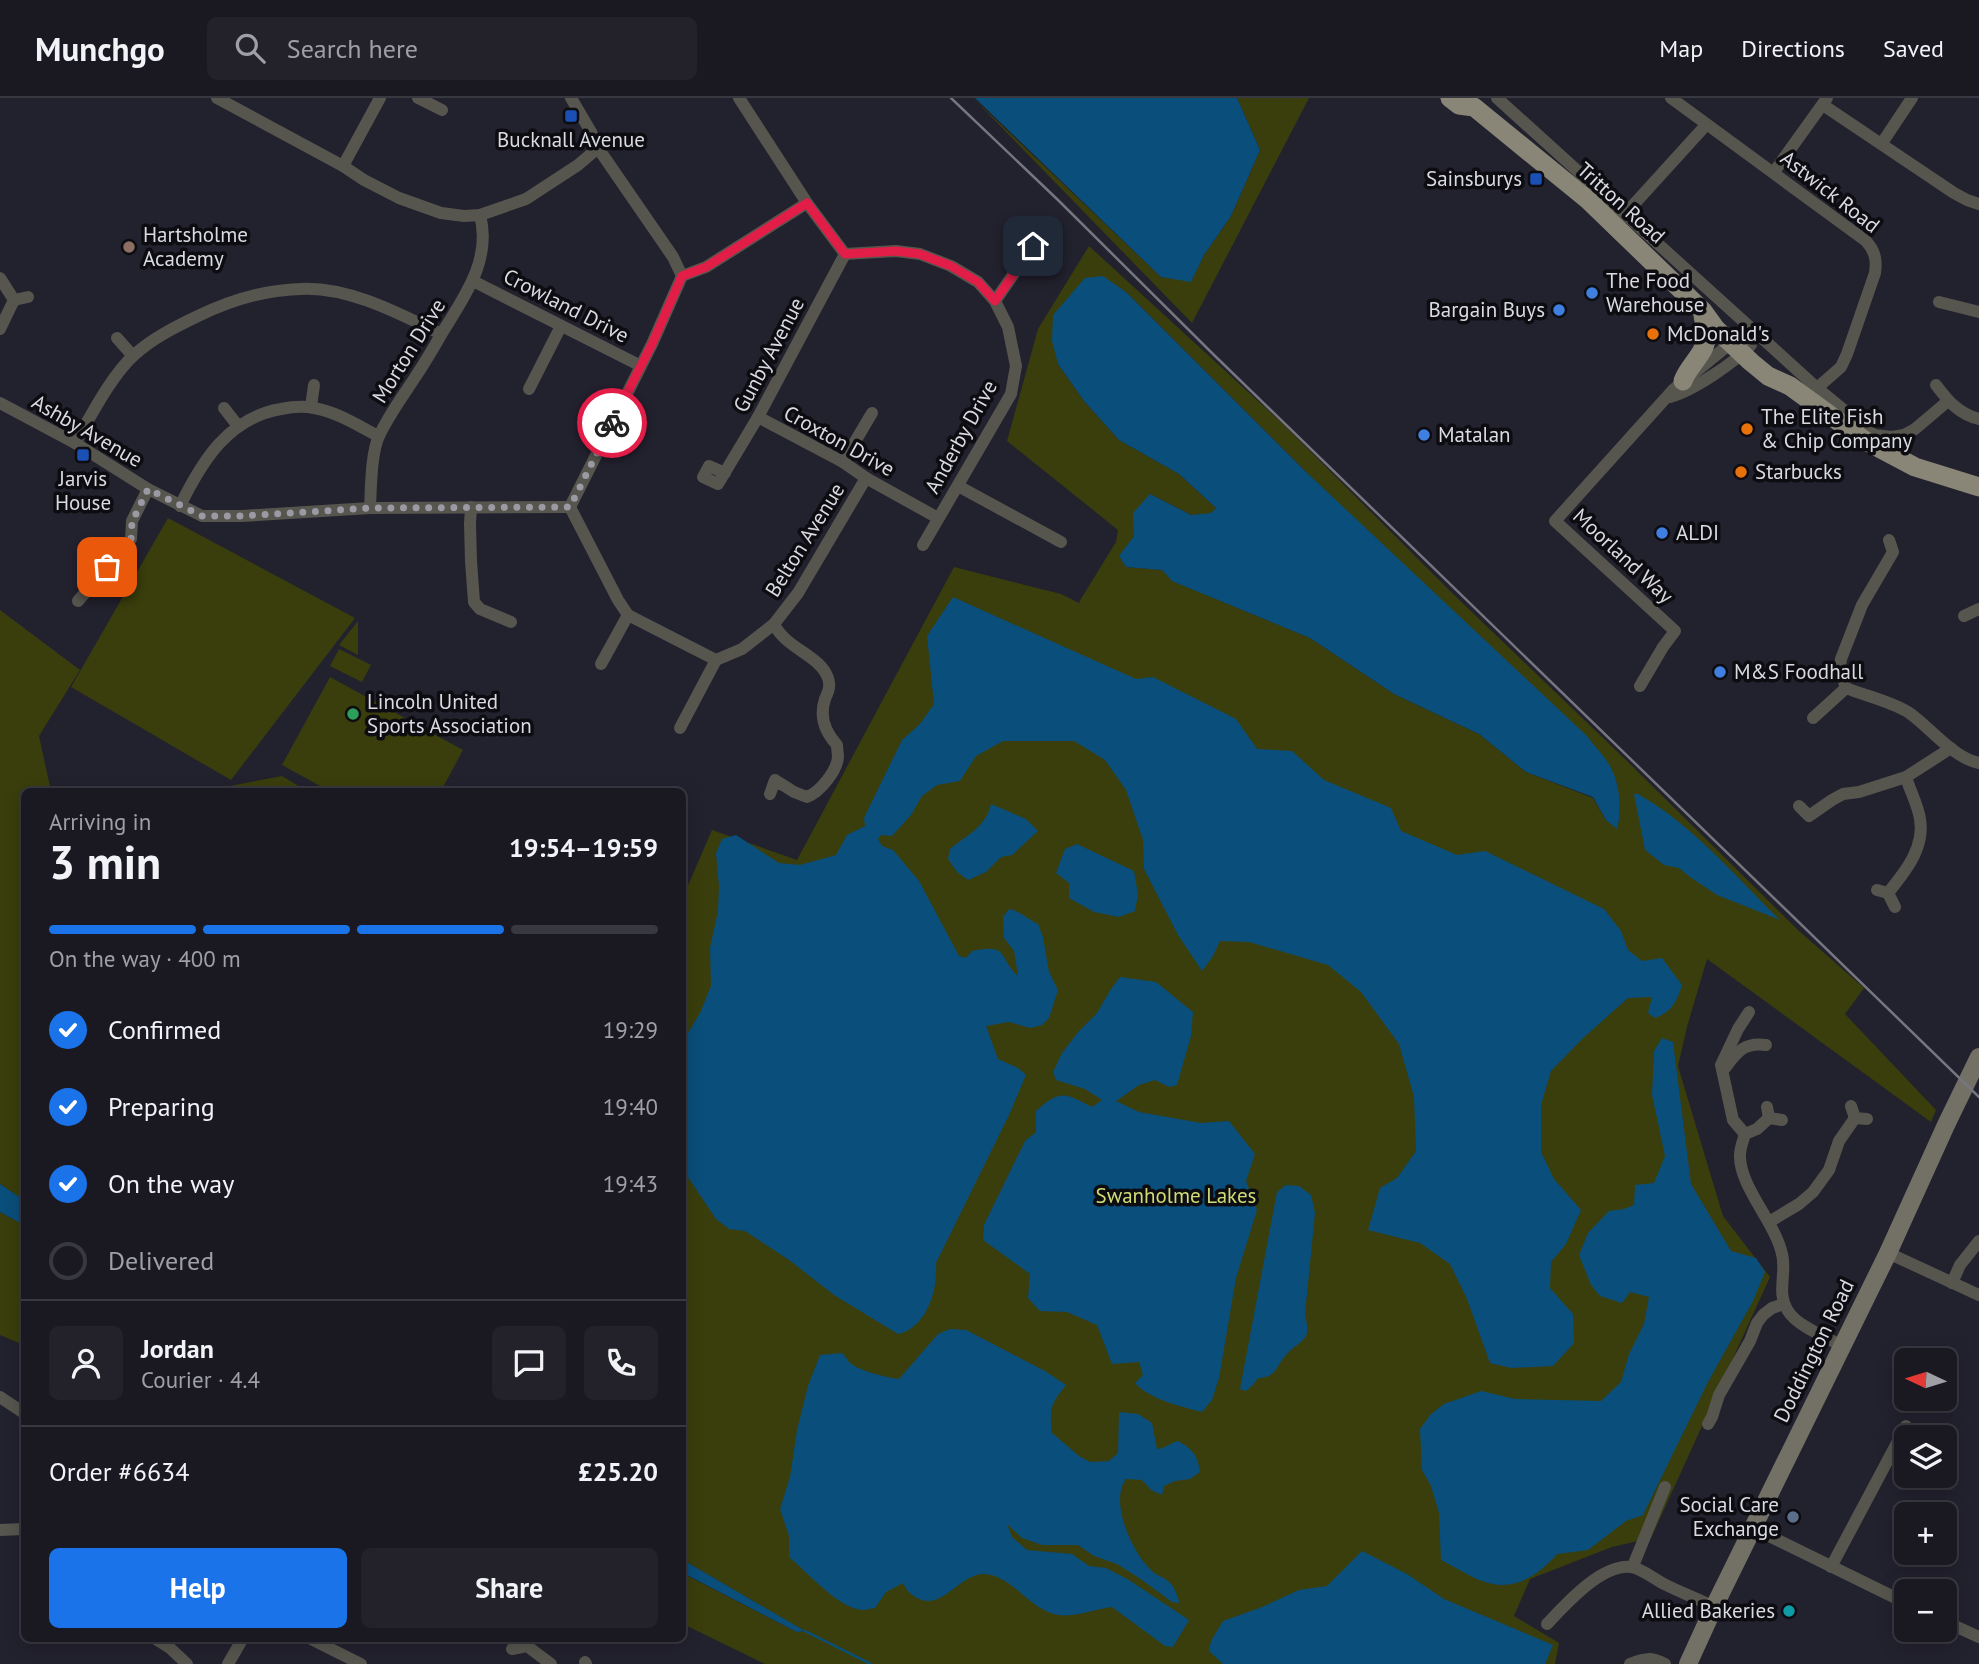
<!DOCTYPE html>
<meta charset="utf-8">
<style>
body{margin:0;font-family:"PT Sans",sans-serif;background:#23222a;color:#f1f3f6;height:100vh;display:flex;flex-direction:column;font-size:26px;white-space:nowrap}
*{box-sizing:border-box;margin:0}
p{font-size:23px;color:#9fa0a5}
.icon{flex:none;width:38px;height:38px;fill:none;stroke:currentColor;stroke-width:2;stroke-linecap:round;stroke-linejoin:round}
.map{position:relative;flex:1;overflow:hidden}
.details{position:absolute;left:21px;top:690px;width:665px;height:854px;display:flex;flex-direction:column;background:#1a1922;border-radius:10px;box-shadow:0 4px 18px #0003,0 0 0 2px #383840}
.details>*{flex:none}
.needle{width:46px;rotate:274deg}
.fabs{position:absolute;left:1894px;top:1250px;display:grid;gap:14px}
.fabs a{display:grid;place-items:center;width:63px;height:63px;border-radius:10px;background:#1a1922;box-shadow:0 4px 18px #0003,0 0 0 2px #383840;font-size:35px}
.pin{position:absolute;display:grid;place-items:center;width:60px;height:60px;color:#fff;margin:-30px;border-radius:14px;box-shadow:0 4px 10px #0006}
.courier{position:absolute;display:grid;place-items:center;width:70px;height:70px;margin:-35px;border:5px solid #e11d48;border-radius:50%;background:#fff;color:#222;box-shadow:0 2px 9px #0007}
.headline em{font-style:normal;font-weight:600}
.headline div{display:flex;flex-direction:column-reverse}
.headline{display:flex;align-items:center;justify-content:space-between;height:119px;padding:0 28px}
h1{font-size:46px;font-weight:600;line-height:52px}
.bar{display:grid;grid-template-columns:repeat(4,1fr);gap:10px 7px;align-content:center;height:84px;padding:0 28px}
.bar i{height:9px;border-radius:5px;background:#383840}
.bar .on{background:#1a73e8}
.bar p{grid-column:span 4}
.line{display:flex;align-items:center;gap:18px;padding:0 28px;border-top:2px solid #383840}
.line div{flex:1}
.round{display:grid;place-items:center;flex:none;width:74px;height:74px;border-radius:10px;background:#23222a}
ol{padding:0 28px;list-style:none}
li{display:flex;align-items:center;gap:21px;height:77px}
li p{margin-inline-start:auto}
li .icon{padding:7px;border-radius:50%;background:#1a73e8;color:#fff;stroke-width:4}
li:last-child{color:#9fa0a5}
li i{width:38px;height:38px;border:4px solid #383840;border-radius:50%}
.primary-button{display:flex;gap:14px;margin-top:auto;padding:14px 28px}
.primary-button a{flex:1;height:80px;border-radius:10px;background:#1a73e8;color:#fff;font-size:28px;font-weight:600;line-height:80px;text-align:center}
.primary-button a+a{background:#23222a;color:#f1f3f6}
header{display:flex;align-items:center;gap:42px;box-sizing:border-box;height:98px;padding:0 35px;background:#1a1922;border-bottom:2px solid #383840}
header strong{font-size:33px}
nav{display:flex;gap:38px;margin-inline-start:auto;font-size:24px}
.search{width:490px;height:63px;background:#23222a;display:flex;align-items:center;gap:18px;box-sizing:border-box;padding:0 24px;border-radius:10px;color:#9fa0a5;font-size:26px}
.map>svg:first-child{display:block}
</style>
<header>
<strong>Munchgo</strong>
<div class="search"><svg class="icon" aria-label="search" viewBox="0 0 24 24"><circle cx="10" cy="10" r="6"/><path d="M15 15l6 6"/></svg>Search here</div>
<nav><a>Map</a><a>Directions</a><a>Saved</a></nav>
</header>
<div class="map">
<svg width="1979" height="1566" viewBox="0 0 1979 1566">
<rect width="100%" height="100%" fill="#22212e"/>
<g fill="#3a3e0c" fill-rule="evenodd">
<polygon points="973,0 1161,179 1191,183 1204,157 1231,118 1260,52 1237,0 1309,0 1192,225"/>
<path d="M1089,148L1282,325L1450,493L1627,663L1798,832L1864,890L1845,916L1936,1012L1931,1024L1707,861L1687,929L1678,968L1723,1118L1770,1179L1651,1440L1612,1449L1530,1481L1514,1518L1559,1545L1555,1566H765L683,1526L682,1475L797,1534L804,1533L683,1462V799L712,732L797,762L954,469L1061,496L1081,506L1079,504L1116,444L1118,432L1007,343L1038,231ZM1126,194L1305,373L1611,670C1617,690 1623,710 1617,730L1606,722L1593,700L1526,674L1479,636L1394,596L1310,540L1173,483L1162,472L1126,469L1120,458L1134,438L1150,396L1191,417L1211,416L1216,410L1179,376L1119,342L1084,303L1058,266Z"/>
<polygon points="168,420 355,520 231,682 71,589"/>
<polygon points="0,512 80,572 39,638 51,693 24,693 24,1102 0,1086"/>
<polygon points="358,523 358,557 339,547"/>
<polygon points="339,551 371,567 362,584 330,568"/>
<polygon points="330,579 463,652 441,693 329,693 282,667"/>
<polygon points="282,678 307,693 203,693"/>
<polygon points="0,1114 24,1127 24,1247 0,1237"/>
</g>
<g fill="#0a4e7b">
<polygon points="975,0 1237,0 1260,52 1231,118 1204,157 1191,184 1161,179"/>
<path d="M1103,178L1126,194L1305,373L1587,638C1594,648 1605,658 1611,670C1620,687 1622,713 1617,731L1606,722L1593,699L1526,674L1479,636L1394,596L1310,540L1172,483L1162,472L1126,469L1119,458L1134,438L1133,415L1150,396L1191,417L1211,415L1216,410L1179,376L1119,342L1084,303L1058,266L1052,243L1053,217L1085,180Z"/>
<path d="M953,499L1136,581L1153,579L1236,621L1257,651L1292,653L1324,682L1391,710L1401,733L1457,757L1485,753L1604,811L1621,833L1628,852L1642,863L1662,860L1682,887C1677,903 1672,914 1655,920L1648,915L1652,899L1628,900L1582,941L1551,973L1541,1007V1054L1554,1081L1581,1112L1566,1146L1551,1164L1550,1190L1573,1216L1574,1245L1553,1268L1511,1270L1490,1265L1467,1201L1450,1166L1420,1145L1368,1132L1380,1090L1397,1080L1416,1053L1414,999L1399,946L1361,894L1328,867L1249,844L1220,843L1213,858L1202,873L1178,837L1144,771L1143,742L1126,692L1105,662L1074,643H1003L976,658L960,683L937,687L922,698L911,717L892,738L881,737L878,741L882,748L893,752L919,783L959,858L966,860L972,853C1010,845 998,860 1018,878L1014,853L1004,840L1003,819L1009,811C1020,813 1028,821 1038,826L1043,839L1049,874L1058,892L1049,920L1042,927L1030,930L1009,924L986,928L998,961L1018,970L1026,977L1009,1017L936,1165C938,1191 927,1230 898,1236L834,1197L789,1162L745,1133L729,1131L716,1121L683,1072V943L700,915L711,888L710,850L718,813L719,788L716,755L722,741L736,737L779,765L800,767L836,757L847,737L865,728L864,720L902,642L920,626L934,606L927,538Z"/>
<path d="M1634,696H1638C1692,726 1735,778 1780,822L1717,797L1690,779L1679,770L1664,767L1645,752Z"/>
<path d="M991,706L1026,721L1038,733L1012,757L1001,759L986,774L968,782L957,774L948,761L950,751C967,737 986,729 991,706Z"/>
<polygon points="1077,746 1134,773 1138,796 1135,813 1119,819 1094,814 1069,800 1069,785 1056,775 1065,751"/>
<path d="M1120,879L1156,884L1193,914L1191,938L1177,987L1169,989L1155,982L1139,987L1116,1003L1139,1014L1201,1025L1229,1023L1255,1056L1246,1083L1257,1112L1236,1180L1219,1280L1212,1302L1202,1314C1182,1309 1149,1301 1135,1285L1143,1277L1139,1264L1112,1266L1097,1227L1067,1214L1040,1213L1028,1200L1030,1176L983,1142L984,1127L1025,1043L1036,1034V1013C1060,991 1065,995 1092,1009L1102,1002L1085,991L1056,982L1053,974L1062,955L1079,933L1097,915L1111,891Z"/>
<path d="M1662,940L1673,944L1691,1086L1731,1153L1756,1160L1765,1174L1753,1203L1708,1284L1643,1417L1626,1423L1588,1452L1557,1456C1539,1477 1514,1494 1485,1484C1470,1479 1455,1469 1441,1462L1439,1415L1431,1388L1422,1372L1420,1331L1431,1316L1444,1306L1481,1293L1515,1301L1601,1303L1621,1284L1629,1256L1644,1226L1649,1199L1630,1194L1622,1205L1600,1198L1591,1187L1579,1157L1588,1135L1609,1113L1624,1111L1634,1107L1635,1087L1654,1085L1665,1058L1652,997L1654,953Z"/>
<polygon points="0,1086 24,1102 24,1127 0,1114"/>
<path d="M1286,1087L1299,1088L1311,1097L1315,1115L1305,1216C1306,1223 1309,1231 1306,1238C1301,1246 1291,1250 1286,1257C1276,1268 1276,1280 1258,1280L1253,1287L1246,1293L1240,1291L1277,1094Z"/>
<path d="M950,1231L966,1232L1045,1273L1066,1287C1051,1306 1049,1310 1052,1335L1079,1358L1090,1364L1109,1363L1118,1355L1119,1314L1138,1316L1152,1325L1157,1351C1164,1351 1170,1345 1178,1343C1192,1351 1198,1357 1200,1374L1190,1381L1175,1383L1164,1388L1162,1397L1151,1392L1142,1382L1126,1381C1109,1404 1132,1454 1151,1472C1156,1478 1165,1479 1170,1485C1175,1489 1177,1498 1180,1505L1172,1504L1142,1482L1117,1466L1094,1458L1078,1447H1042L1022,1440L1007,1426L1012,1439L1027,1452L1072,1456L1089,1468L1106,1470L1129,1482L1189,1522L1173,1549L1165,1548L1112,1509C1094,1511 1072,1521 1054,1516C1028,1509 1011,1477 984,1476C960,1475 942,1514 917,1500C909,1495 907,1493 903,1485L886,1494L875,1510C871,1510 867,1512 863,1512C840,1512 806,1473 789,1459V1438L780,1411L790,1379L797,1332L808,1288L820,1257L842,1255C845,1258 847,1261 849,1264C857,1272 887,1280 899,1281L938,1236Z"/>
<polygon points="1362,1453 1407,1476 1444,1501 1553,1547 1545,1566 1223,1566 1209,1553 1211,1543 1223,1523 1262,1509 1299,1492 1327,1488"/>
<polygon points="683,1462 805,1533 797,1534 683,1475"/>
</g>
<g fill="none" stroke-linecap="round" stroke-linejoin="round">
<polyline stroke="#0a4e7b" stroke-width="2.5" points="805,1533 871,1566"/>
<g stroke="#56554e" stroke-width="12">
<polyline points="217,0 343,68 364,82 399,100 441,115 464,118 480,117 526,101 578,67 598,50"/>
<polyline points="418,0 442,12"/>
<polyline points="571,0 591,34 598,50 673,159 682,178"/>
<polyline points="739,0 807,105 845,156"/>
<polyline points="1497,0 1817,290 1874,337 1892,339 1904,337 1915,331 1948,303"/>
<path d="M1671,0L1866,143C1875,153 1877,162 1875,175L1847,256L1841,269L1817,290"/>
<polyline points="1823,7 1954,95 1967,102 1979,106"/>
<polyline points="1882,45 1912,0"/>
<polyline points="343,68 380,0"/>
<polyline points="1774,74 1827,0"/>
<polyline points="1626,115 1706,27"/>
<polyline points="845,156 896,153 920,156 951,168 978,184 995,203 1008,229 1016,268 1011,296 923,447"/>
<polyline points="0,180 14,202 0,231"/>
<polyline points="473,183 641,268"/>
<polyline points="14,202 28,199"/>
<polyline points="995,203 1033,148"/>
<polyline points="1939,204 1979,214"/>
<polyline points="117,240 133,258"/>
<path d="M1936,287C1948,303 1959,316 1979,321"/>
<polyline points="529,291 561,228"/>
<path d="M1670,299C1694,292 1734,265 1751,247"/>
<polyline points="0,305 75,345 148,391 202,418 242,418 370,410 570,409"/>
<polyline points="311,309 314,287"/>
<polyline points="224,310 238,328"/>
<polyline points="758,319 843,364 866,380 938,420"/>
<path d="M75,345C91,318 111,278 134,257C153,240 175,229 198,218C229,203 265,192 300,191C348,188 400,216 441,236"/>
<polyline points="843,364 872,315"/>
<polyline points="725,375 709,368 703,379 718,386 758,319 845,156"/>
<polyline points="958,388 1061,444"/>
<path d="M180,408C202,363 228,320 281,311C291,309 304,308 314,310C337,314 357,327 378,338"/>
<polyline points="471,409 470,426 471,463 474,504 480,511 511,524"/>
<polyline points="570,409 618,502 628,517 716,562 742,551 774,526 798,495 866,380"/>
<polyline points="570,409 652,246 682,178 706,169 807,105"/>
<path d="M370,410C371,390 371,352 380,336C389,317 402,299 414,281C424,266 433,251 442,235C464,199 492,162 480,117"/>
<path d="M1889,442L1893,454L1862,507L1841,561L1840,571L1846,590C1866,598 1890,603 1908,614C1930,629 1953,660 1979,665"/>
<polyline points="78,503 107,469 120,456 131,441 132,423 148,391"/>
<polyline points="1964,518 1979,511"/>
<polyline points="601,566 628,517"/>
<polyline points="1640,588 1663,549 1675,533 1555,423 1673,292 1731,245 1738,236"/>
<polyline points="1813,620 1846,590"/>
<polyline points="680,630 716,562"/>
<path d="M770,696L775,682L794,694L807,699C820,694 837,673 838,659C838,655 837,651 837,647C825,634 819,619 825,601C828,594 831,588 828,580C820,557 786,551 774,526"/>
<polyline points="1799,708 1809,718 1832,702 1843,696 1859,694 1906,679 1951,650"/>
<path d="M1877,792L1888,795C1905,774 1925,750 1920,721C1918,707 1910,693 1906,679"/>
<polyline points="1888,795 1895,809"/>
<path d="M1749,914L1738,931L1721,967L1733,1022L1745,1036C1743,1043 1740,1050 1740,1057C1739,1088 1775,1124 1782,1156C1787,1175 1776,1195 1788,1213C1797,1228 1826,1239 1842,1248"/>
<path d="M1725,970C1737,954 1744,944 1766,947"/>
<polyline points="1851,1008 1855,1020 1867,1021"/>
<polyline points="1767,1009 1769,1020 1782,1022"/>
<polyline points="1745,1036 1757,1031 1769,1020"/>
<polyline points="1769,1124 1799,1106 1813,1094 1829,1072 1839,1043 1855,1020"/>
<polyline points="1888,1155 1979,1197"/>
<polyline points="1952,1185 1960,1167 1979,1143"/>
<polyline points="0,1299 24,1315"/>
<polyline points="1708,1326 1712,1319 1719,1297 1750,1243 1757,1225 1763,1217 1772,1210 1784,1206"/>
<polyline points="1753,1430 1906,1505"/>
<polyline points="0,1432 24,1431"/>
<polyline points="1633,1468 1665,1389"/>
<polyline points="1831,1469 1906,1328"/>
<polyline points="1944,1523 1979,1539"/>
<path d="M1547,1526C1566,1506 1601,1466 1631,1469C1641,1470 1654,1481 1664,1486C1680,1494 1698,1501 1714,1509"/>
<polyline points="154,1540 170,1550 187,1566"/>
<polyline points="309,1540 361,1566"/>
<polyline points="512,1551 527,1548 551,1566"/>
<polyline points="585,1564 586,1566"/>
<polyline points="228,1566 243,1540"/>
<path d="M1630,1566C1643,1560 1652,1559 1665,1566"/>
</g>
<polyline stroke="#737166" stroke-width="18" points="1688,1566 1714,1509 1888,1155 1946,1027 1979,959"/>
<g stroke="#898678" stroke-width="19">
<polyline points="1450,0 1459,7 1474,9 1588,102 1703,213 1716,231 1751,264 1768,278 1790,288 1864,342 1915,369 1979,389"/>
<path d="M1683,283C1688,268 1705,256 1706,241C1707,234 1704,225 1703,217"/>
</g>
<polyline stroke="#767681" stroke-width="2.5" points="951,0 1058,102 1214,257 1979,999"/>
</g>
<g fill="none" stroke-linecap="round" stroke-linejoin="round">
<polyline stroke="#9a99a4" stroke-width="7" stroke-dasharray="0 12.6" points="107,469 120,456 131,441 132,424 148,391 202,418 242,418 370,410 570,409 612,325"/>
<polyline stroke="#e11d48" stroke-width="9" points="612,325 652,246 682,178 706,169 807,105 845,156 896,153 920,156 951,168 978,184 995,203 1033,148"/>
</g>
<g fill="#1a4fb4" stroke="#0c0c11" stroke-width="2.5">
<rect x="564" y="11" width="14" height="14" rx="3.5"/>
<rect x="1529" y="74" width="14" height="14" rx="3.5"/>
<rect x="76" y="350" width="14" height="14" rx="3.5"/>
</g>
<circle fill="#8d6e63" stroke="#0c0c11" stroke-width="2.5" cx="129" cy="149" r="7"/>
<g fill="#3f7fe0" stroke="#0c0c11" stroke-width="2.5">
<circle cx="1592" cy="195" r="7"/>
<circle cx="1559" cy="212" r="7"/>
<circle cx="1424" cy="337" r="7"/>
<circle cx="1662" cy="435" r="7"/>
<circle cx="1720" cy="574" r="7"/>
</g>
<g fill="#e8710a" stroke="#0c0c11" stroke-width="2.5">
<circle cx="1653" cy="236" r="7"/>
<circle cx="1747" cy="331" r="7"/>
<circle cx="1741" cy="374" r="7"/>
</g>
<circle fill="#2e9e5b" stroke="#0c0c11" stroke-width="2.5" cx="353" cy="616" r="7"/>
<circle fill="#5c6f8a" stroke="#0c0c11" stroke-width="2.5" cx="1793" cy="1419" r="7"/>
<circle fill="#0f9aa8" stroke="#0c0c11" stroke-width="2.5" cx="1789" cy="1513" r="7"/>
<g text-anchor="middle" stroke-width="7" stroke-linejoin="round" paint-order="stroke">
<g font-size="21" fill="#dadae3" stroke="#0c0c11" text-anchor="start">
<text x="571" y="49" text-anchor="middle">Bucknall Avenue</text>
<text x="1522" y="88" text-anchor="end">Sainsburys</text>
<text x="143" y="144">Hartsholme<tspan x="143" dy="24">Academy</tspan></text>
<text x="1606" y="190">The Food<tspan x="1606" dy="24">Warehouse</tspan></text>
<text x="1545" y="219" text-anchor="end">Bargain Buys</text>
<text x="1667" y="243">McDonald's</text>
<text x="1761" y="326">The Elite Fish<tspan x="1761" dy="24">&amp; Chip Company</tspan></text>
<text x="1438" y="344">Matalan</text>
<text x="1755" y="381">Starbucks</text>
<text x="83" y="388" text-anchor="middle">Jarvis<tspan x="83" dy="24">House</tspan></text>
<text x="1676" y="442">ALDI</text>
<text x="1734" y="581">M&amp;S Foodhall</text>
<text x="367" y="611">Lincoln United<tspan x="367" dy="24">Sports Association</tspan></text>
<text x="1779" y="1414" text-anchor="end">Social Care<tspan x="1779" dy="24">Exchange</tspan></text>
<text x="1775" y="1520" text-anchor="end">Allied Bakeries</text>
</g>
<g font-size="21" fill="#dadae3" stroke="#0c0c11">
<text transform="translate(1830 94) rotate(38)" y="7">Astwick Road</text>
<text transform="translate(1621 105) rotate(42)" y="7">Tritton Road</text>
<text transform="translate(566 208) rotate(27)" y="7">Crowland Drive</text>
<text transform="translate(409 253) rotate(-58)" y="7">Morton Drive</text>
<text transform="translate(769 257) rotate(-62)" y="7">Gunby Avenue</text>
<text transform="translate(87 333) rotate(30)" y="7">Ashby Avenue</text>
<text transform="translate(961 339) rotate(-61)" y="7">Anderby Drive</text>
<text transform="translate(839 343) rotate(29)" y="7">Croxton Drive</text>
<text transform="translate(805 442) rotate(-58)" y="7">Belton Avenue</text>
<text transform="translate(1623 458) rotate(43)" y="7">Moorland Way</text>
<text transform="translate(1814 1253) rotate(-64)" y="7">Doddington Road</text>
</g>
<g font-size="21" fill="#d0dc76" stroke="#0c0c11">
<text x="1176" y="1105">Swanholme Lakes</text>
</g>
</g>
</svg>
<div class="fabs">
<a><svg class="needle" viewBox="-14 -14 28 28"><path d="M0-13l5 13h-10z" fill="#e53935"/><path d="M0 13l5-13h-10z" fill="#9fa0a5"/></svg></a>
<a><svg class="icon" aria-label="layers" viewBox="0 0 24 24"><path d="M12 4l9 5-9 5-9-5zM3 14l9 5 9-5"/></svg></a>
<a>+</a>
<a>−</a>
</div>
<div class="pin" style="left:107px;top:469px;background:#ea580c"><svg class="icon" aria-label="bag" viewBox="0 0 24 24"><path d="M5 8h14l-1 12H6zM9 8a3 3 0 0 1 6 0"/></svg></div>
<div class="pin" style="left:1033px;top:148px;background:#1f2937"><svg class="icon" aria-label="home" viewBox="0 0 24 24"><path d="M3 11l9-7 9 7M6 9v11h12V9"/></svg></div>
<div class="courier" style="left:612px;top:325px"><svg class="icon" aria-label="bike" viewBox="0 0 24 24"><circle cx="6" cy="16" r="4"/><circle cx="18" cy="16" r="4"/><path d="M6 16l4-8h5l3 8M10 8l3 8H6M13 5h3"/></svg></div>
<section class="details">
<div class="headline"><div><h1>3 min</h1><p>Arriving in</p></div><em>19:54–19:59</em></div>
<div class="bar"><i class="on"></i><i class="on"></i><i class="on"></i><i></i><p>On the way · 400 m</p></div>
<ol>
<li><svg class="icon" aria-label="check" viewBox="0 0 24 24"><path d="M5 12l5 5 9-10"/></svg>Confirmed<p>19:29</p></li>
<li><svg class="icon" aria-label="check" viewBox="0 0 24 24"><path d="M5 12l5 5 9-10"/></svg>Preparing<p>19:40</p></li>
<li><svg class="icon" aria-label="check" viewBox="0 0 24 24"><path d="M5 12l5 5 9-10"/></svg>On the way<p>19:43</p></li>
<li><i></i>Delivered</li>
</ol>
<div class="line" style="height:126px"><a class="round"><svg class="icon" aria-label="person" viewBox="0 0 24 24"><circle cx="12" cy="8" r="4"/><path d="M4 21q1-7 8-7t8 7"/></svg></a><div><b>Jordan</b><p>Courier · 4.4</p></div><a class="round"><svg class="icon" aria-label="chat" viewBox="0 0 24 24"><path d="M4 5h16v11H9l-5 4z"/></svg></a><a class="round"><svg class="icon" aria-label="phone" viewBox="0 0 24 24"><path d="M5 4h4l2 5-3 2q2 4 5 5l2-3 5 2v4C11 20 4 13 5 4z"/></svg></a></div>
<div class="line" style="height:91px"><div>Order #6634</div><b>£25.20</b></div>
<div class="primary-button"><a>Help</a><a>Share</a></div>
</section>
</div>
